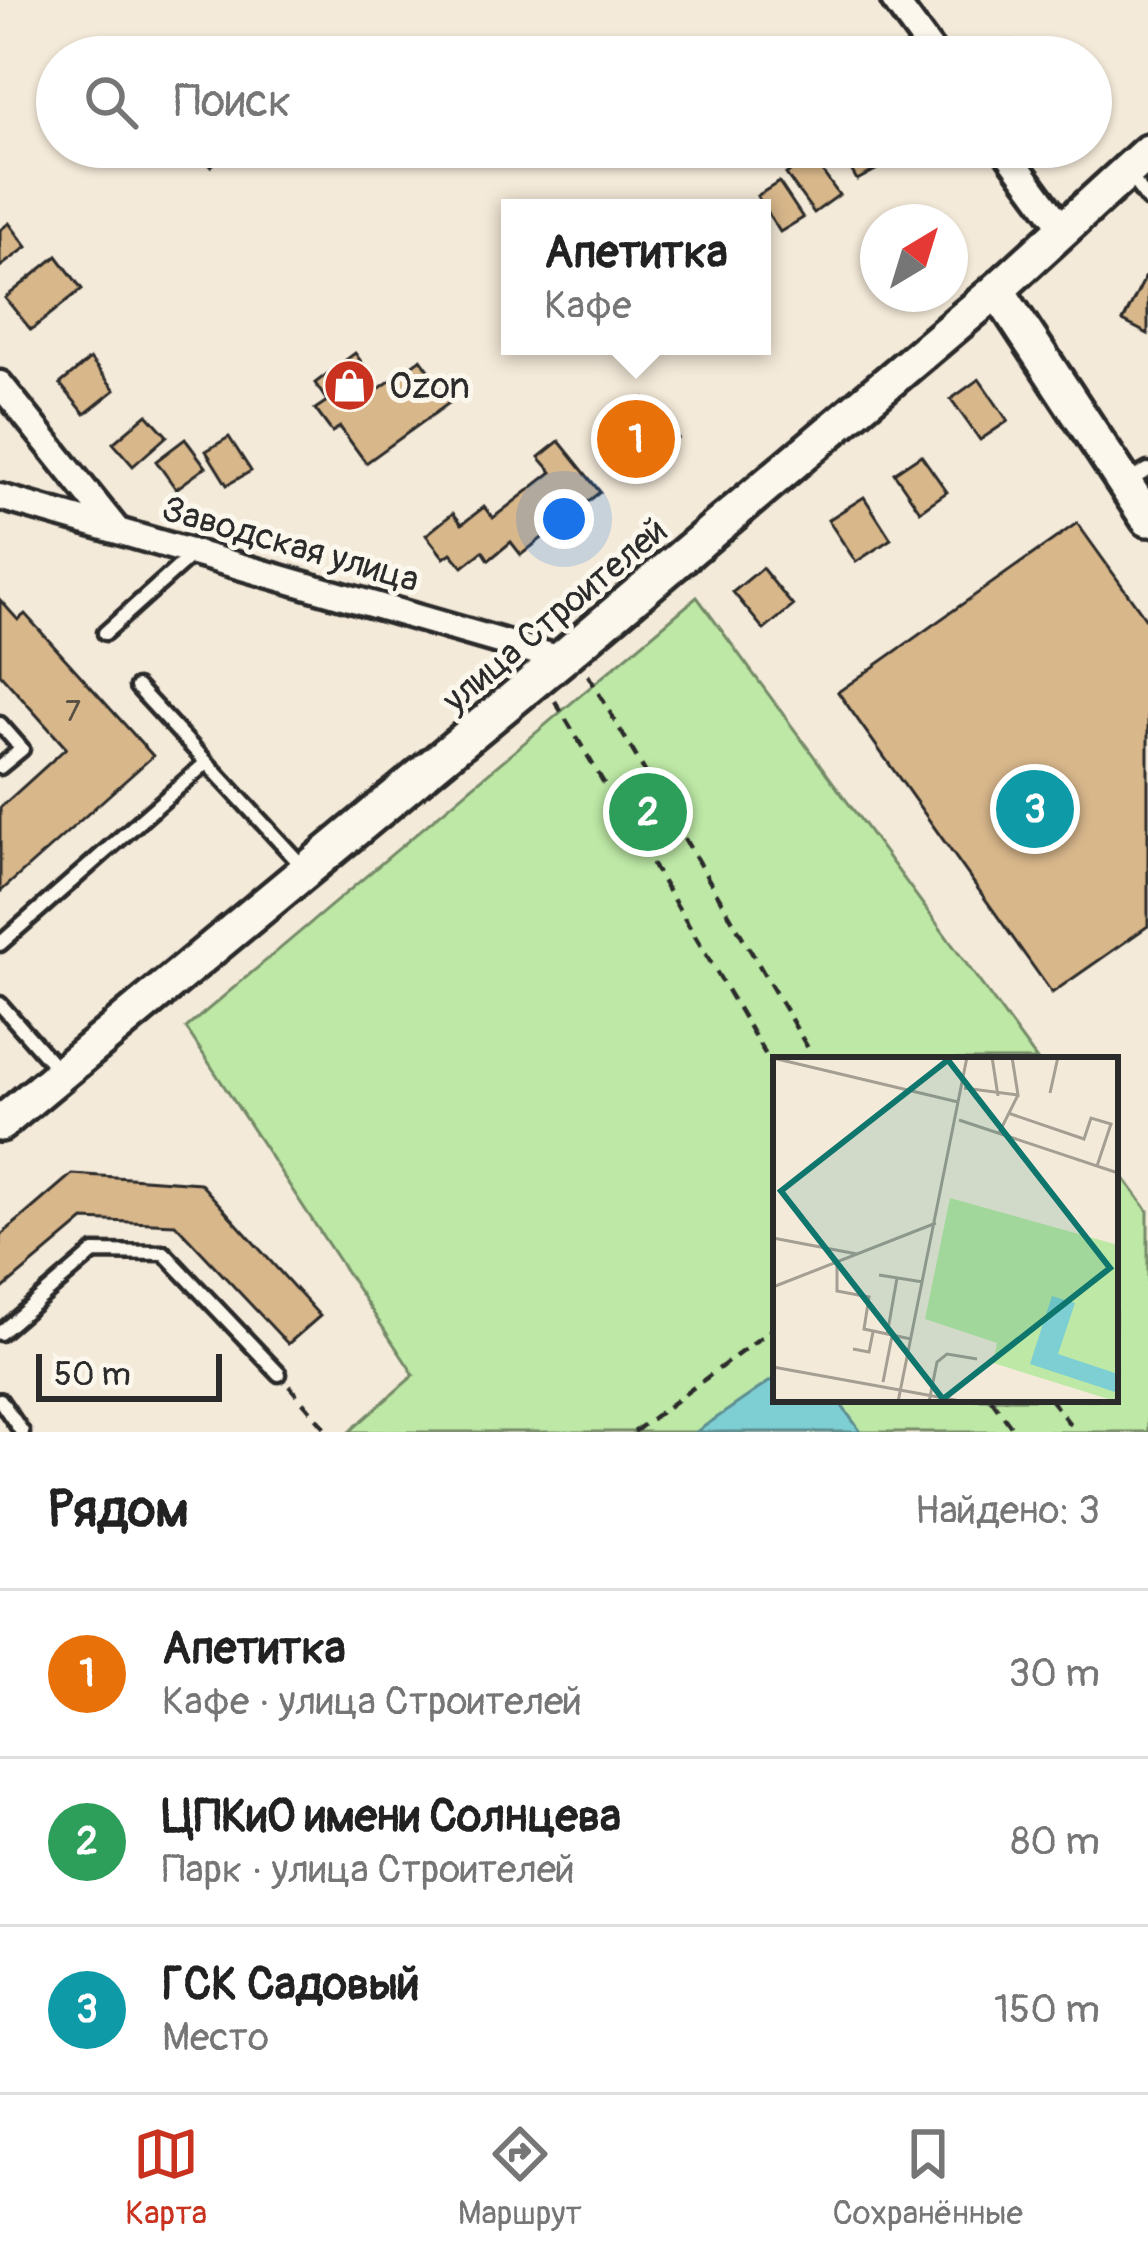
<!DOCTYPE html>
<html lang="ru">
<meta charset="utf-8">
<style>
:root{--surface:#fff;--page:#f2f2f2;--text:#222;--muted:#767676;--line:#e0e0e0;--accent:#c8321e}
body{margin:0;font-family:Pangolin,sans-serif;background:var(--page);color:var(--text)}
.compass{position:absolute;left:860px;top:204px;width:108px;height:108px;border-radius:50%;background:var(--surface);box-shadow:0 3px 9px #0004;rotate:38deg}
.scale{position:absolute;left:36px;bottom:30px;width:186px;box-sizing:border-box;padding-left:12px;border:6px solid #2b2b2b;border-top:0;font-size:33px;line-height:42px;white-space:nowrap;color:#2b2b2b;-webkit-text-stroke:9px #fbf7ec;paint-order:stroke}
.you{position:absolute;left:564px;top:519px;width:42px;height:42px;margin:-30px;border:9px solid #fff;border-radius:50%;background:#1a73e8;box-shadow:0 0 0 18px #1a73e833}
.badge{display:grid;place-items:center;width:78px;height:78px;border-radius:50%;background:var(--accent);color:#fff;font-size:39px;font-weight:700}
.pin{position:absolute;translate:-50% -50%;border:6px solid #fff;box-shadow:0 3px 12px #0006}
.popup{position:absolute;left:501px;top:199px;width:270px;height:156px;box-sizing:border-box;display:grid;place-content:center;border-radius:0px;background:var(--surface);filter:drop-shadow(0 3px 9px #0005);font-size:39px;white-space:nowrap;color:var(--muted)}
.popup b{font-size:45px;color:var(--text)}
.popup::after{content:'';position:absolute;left:50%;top:100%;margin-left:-24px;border:24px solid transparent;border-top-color:var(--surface)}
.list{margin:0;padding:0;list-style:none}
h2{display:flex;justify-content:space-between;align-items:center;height:156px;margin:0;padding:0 48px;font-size:51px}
h2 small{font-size:39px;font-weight:400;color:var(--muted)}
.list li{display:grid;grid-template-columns:78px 1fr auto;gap:36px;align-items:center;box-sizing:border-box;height:168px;padding:0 48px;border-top:3px solid var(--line)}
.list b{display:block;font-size:45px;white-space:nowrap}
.list p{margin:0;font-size:39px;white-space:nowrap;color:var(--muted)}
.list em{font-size:39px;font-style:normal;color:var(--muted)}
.icon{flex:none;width:66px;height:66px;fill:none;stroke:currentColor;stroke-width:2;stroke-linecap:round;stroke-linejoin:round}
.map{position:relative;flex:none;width:1148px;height:1432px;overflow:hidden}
.search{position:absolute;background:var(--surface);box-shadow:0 3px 9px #0004;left:36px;right:36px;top:36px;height:132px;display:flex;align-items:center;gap:30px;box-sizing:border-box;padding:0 42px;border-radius:66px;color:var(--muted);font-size:45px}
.sheet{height:660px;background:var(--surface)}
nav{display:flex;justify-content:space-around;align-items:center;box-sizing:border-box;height:168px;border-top:3px solid var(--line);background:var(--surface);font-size:33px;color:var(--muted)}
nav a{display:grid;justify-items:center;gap:6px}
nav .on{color:var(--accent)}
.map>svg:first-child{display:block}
</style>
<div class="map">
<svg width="1148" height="1432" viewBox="0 0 1148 1432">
<rect width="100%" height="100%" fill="#f4ead9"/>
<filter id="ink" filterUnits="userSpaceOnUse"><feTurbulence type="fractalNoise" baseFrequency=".00833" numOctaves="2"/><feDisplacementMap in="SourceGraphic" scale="24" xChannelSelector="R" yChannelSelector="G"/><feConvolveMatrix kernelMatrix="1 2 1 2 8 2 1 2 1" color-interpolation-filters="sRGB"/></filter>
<g filter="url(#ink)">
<path fill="#bde8a5" stroke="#748a68" stroke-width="3" d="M697,597L1037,1060H776V1399H1115V1166L1148,1211V1432H349L414,1375L186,1028Z"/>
<path fill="#7ecfd4" stroke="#5d8d90" stroke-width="3" d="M776,1377V1399H837L861,1432H696Z"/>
<g fill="#d8b78b" stroke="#2b2b2b" stroke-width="3">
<path d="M1011,40L1020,57H979Z"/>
<path d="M195,147H232L211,166Z"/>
<path d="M838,147H875L885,165L857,180Z"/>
<path d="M811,156L839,195L814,213L786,174Z"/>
<path d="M779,182L803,218L780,232L757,196Z"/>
<path d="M9,223L27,247L0,267V230Z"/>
<path d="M57,256L82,289L31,330L5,298Z"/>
<path d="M1148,272V334L1123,321Z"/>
<path d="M355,353L380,388L421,359L452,401L366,463L340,427L332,432L315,409L327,401L315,383Z"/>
<path d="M90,359L115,390L85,414L60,384Z"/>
<path d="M979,379L1008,421L980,440L951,399Z"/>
<path d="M644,398L678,438L627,480L594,440Z"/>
<path d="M147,414L167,436L133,466L113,443Z"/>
<path d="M229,437L251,471L227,485L206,451Z"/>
<path d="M185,439L206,467L176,489L156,461Z"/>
<path d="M559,441L600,492L521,555L511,542L489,560L483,551L463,567L451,553L444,558L426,535L453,513L462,524L484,507L493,518L552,472L539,457Z"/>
<path d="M921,455L947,492L920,511L894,473Z"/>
<path d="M864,497L891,539L856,562L828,520Z"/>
<path d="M1077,523L1148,622V926L1052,993L838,692Z"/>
<path d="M762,568L793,606L764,630L733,592Z"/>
<path d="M0,600L18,620L25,614L153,756L0,892V808L66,748L0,674Z"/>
<path d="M72,1174L200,1183L320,1316L288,1344L175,1224L84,1220L0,1291V1236Z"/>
</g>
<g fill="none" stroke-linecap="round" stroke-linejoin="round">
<defs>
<g id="lane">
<path d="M1127,172L1148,200"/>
<path d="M1125,483L1148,470"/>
<path d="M105,633L194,553"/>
<path d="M137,687L306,870"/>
<path d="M0,724L22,749L0,767"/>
<path d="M0,944L206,763"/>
<path d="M0,1004L59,1071"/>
<path d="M0,1333L94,1252L164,1253L279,1374"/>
<path d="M0,1400L22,1432"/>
</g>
<g id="street">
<path d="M894,0L936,57"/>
<path d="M1003,147L1064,230"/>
<path d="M0,384L117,530"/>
<path d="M0,497L561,659"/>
</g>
<g id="secondary">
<path d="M997,290L1148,519"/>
<path d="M0,1124L561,659L997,290L1148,152"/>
</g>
</defs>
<use href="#lane" stroke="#2b2b2b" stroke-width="21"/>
<use href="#street" stroke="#2b2b2b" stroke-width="33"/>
<use href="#secondary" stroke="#2b2b2b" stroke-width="42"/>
<g stroke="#2b2b2b" stroke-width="4.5" stroke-dasharray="12 9" stroke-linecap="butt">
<path d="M588,675L815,1060"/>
<path d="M555,701L776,1072"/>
<path d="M289,1386L329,1432"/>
<path d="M991,1399L1015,1432"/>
<path d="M1050,1399L1076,1432"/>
<path d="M634,1432L776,1326"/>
</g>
<use href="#lane" stroke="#fbf7ec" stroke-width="12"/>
<use href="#street" stroke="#fbf7ec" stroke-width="24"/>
<use href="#secondary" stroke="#fbf7ec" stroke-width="33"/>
</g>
</g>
<defs>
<symbol id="shop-disc" viewBox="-11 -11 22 22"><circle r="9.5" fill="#c8321e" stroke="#fbf7ec"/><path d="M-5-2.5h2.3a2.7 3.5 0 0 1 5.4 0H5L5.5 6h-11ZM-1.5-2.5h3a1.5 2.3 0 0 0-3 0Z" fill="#fff"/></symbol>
</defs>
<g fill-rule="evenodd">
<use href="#shop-disc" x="320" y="356" width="59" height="59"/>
</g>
<g text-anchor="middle" stroke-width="10" stroke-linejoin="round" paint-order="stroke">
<g font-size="30" fill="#564e43">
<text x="73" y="721">7</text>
</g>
<g font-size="36" fill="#2b2b2b" stroke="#fbf7ec" text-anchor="start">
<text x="389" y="398">Ozon</text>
</g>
<g font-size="36" fill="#2b2b2b" stroke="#fbf7ec">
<text transform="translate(291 543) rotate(16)" y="13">Заводская улица</text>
<text transform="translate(554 614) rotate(-40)" y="13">улица Строителей</text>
</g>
</g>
<g transform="translate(773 1057)">
<rect width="345" height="345" fill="#f4ead9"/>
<path d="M177,141L345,188V345L220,306L224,286L152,262Z" fill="#bde8a5"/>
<path d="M279,239L302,246L285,297L345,317V336L257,307Z" fill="#7ecfd4"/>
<path fill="none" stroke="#a49e93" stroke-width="3" d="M219,0L225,39M0,1L185,45M191,31L245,38L239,0M277,36L285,0M235,56L311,82L318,61L338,67L324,109M186,63L345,116M226,76L245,38M0,181L84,197M64,206V234L96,240L91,272L138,282M106,218L150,225M0,230L163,166M114,278L124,221M80,292L96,295L100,275M0,310L193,345M110,325L119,279M125,345L194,0M156,345L164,305L174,297L204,302"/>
<path fill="#0f766e" fill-opacity="0.15" stroke="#0f766e" stroke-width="6" d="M175,3L337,211L170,342L8,134Z"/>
<rect width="345" height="345" fill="none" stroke="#2b2b2b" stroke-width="6"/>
</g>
</svg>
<svg class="compass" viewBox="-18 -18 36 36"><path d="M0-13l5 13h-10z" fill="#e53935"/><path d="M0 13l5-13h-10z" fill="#767676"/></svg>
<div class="scale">50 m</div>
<div class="you"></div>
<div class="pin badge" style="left:636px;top:439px;background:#e8710a">1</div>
<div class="popup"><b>Апетитка</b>Кафе</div>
<div class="pin badge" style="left:648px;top:812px;background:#2e9e5b">2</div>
<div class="pin badge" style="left:1035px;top:809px;background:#0f9aa8">3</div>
<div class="search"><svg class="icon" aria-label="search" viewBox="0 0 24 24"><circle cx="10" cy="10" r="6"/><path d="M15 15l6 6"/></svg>Поиск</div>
</div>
<section class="sheet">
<h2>Рядом<small>Найдено: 3</small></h2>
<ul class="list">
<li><span class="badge" style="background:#e8710a">1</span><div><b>Апетитка</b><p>Кафе · улица Строителей</p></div><em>30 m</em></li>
<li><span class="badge" style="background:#2e9e5b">2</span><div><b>ЦПКиО имени Солнцева</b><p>Парк · улица Строителей</p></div><em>80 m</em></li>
<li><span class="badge" style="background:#0f9aa8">3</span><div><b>ГСК Садовый</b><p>Место</p></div><em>150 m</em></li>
</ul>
</section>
<nav>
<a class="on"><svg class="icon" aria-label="map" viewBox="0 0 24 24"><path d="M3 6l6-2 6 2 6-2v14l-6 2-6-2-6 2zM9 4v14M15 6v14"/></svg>Карта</a>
<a><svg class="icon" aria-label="directions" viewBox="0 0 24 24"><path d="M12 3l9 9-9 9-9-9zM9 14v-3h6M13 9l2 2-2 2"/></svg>Маршрут</a>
<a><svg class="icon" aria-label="saved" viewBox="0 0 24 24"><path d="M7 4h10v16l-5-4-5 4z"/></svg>Сохранённые</a>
</nav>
